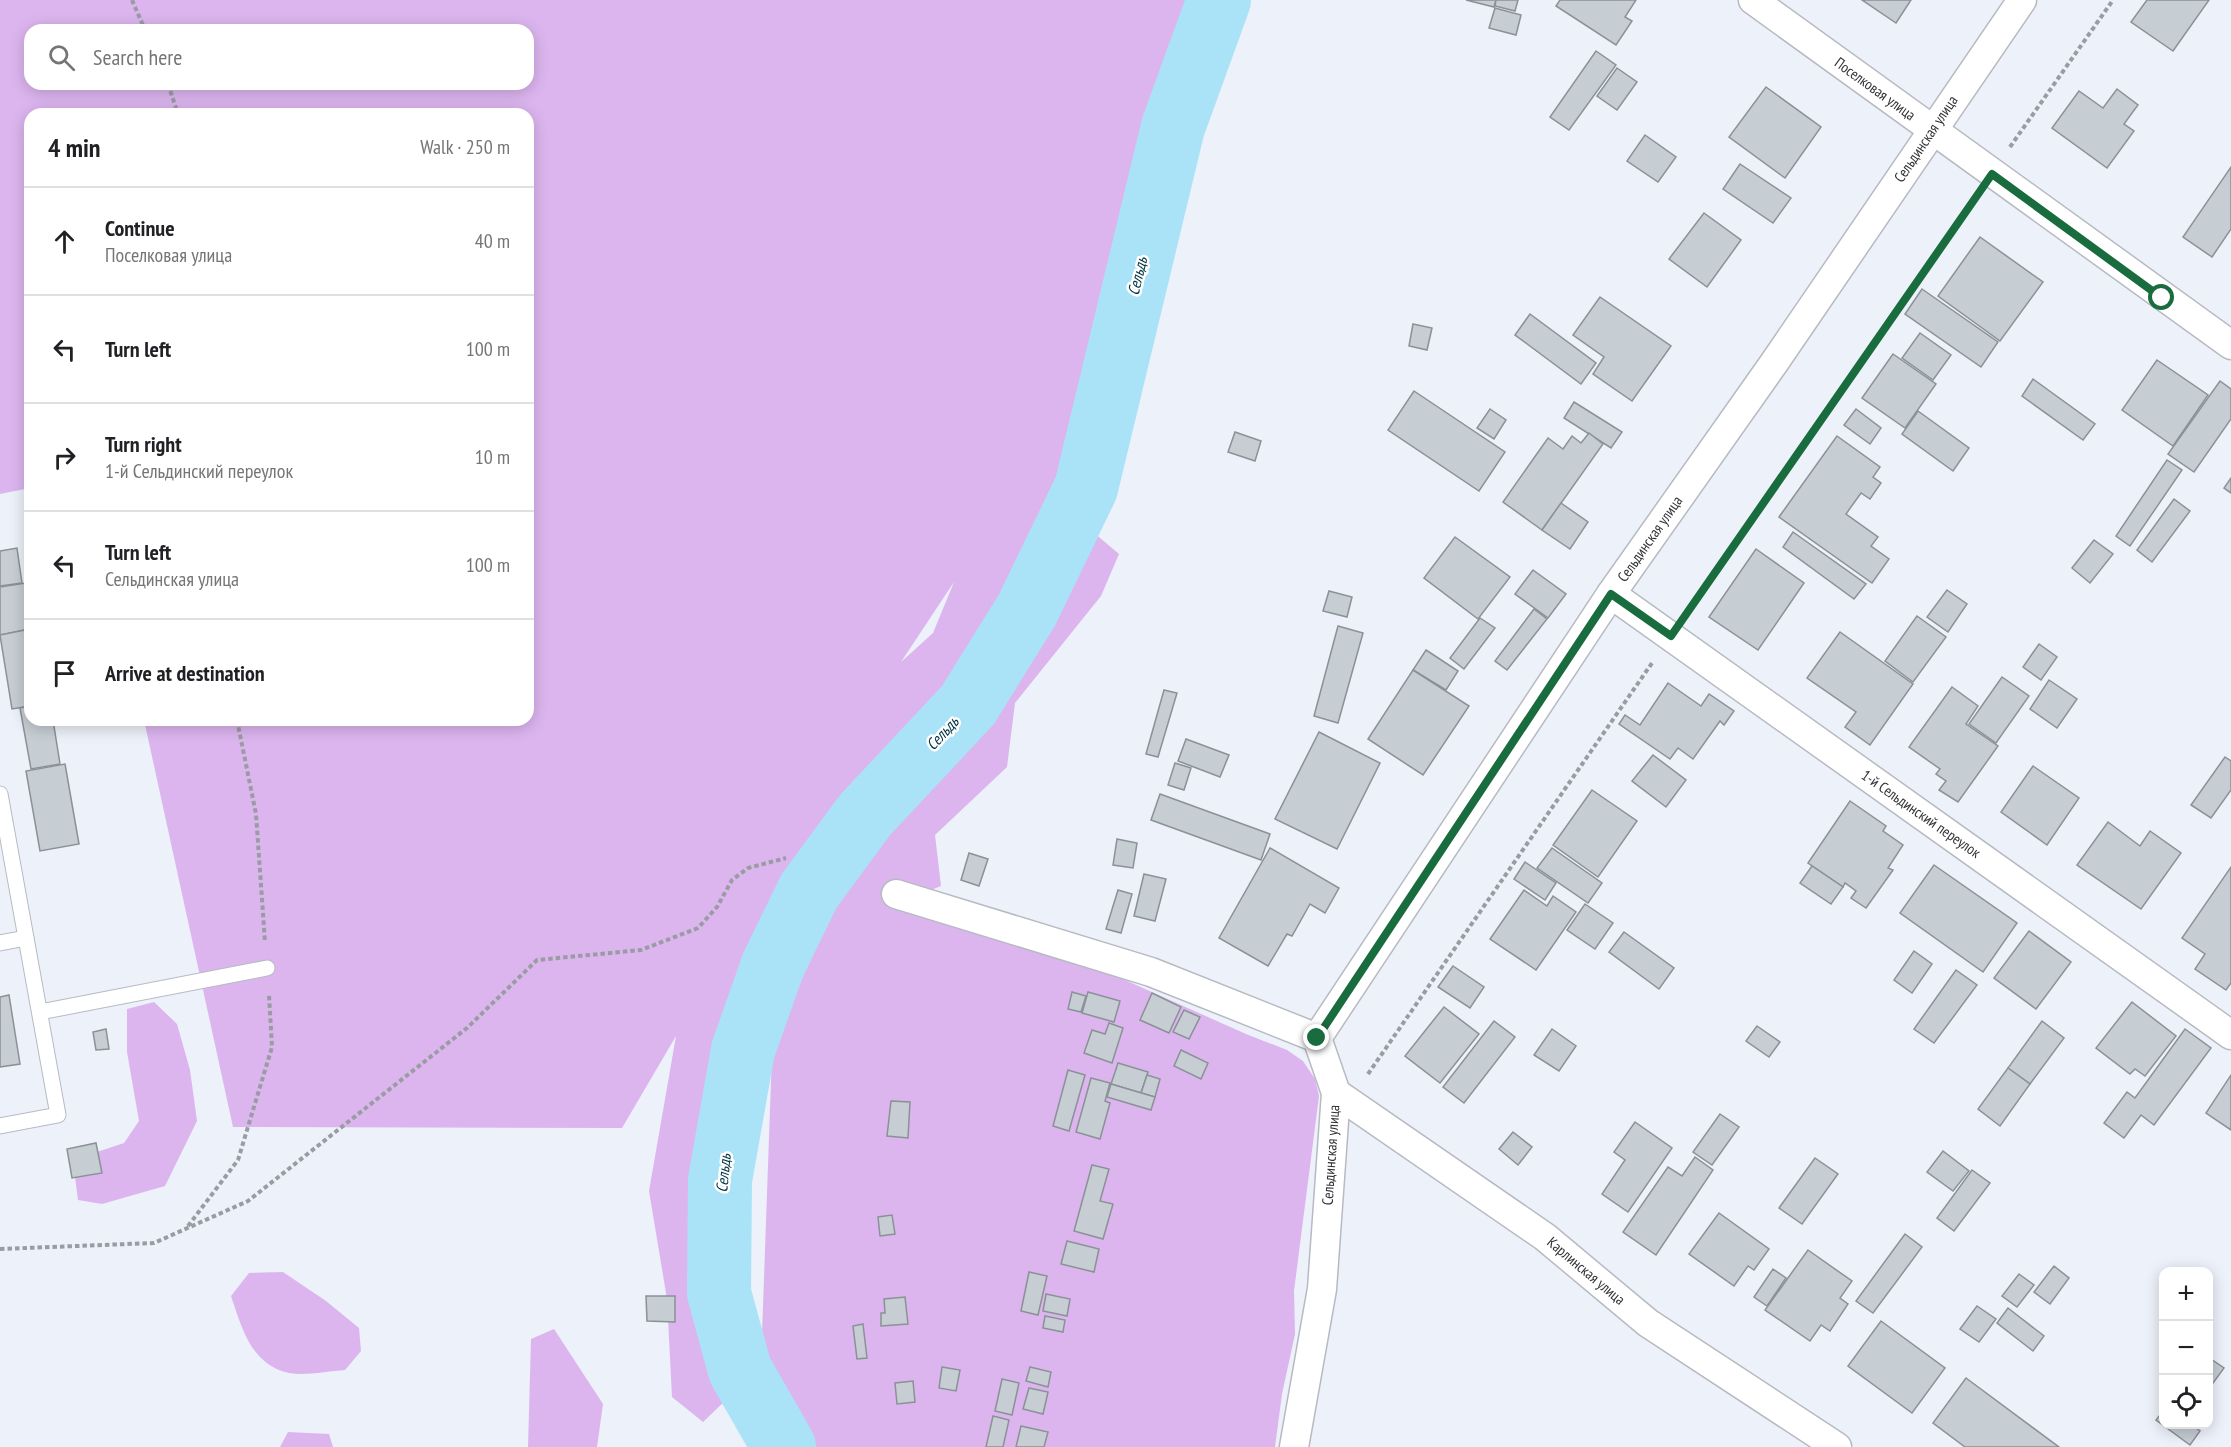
<!DOCTYPE html>
<meta charset="utf-8">
<style>
:root{--surface:#fff;--page:#f2f2f2;--text:#202124;--muted:#757577;--line:#e0e0e0}
body{margin:0;font-family:"PT Sans Narrow",sans-serif;background:var(--page);color:var(--text)}
.controls{position:absolute;right:18px;bottom:18px;display:grid;overflow:hidden;border-radius:12px;box-shadow:0 3px 15px #0003}
.controls button{width:54px;height:54px;display:grid;place-items:center;padding:0;border:0;border-bottom:2px solid var(--line);background:var(--surface);color:var(--text);font:30px sans-serif}
.stop{position:absolute;width:18px;height:18px;margin:-14px;border:4px solid #186c3d;border-radius:50%;background:#fff}
.stop.end{background:#186c3d;border-color:#fff;box-shadow:0 2px 6px #0008}
.list{margin:0;padding:0;list-style:none}
h2{display:flex;justify-content:space-between;align-items:center;height:78px;margin:0;padding:0 24px;font-size:26px}
h2 small{font-size:20px;font-weight:400;color:var(--muted)}
.list li{display:grid;grid-template-columns:39px 1fr auto;gap:18px;align-items:center;box-sizing:border-box;height:108px;padding:0 24px;border-top:2px solid var(--line)}
.list b{display:block;font-size:22px;white-space:nowrap}
.list p{margin:0;font-size:20px;white-space:nowrap;color:var(--muted)}
.list em{font-size:20px;font-style:normal;color:var(--muted)}
.icon{flex:none;width:33px;height:33px;fill:none;stroke:currentColor;stroke-width:2;stroke-linecap:round;stroke-linejoin:round}
.map{position:relative;flex:none;width:2231px;height:1447px;overflow:hidden}
.search{position:absolute;background:var(--surface);box-shadow:0 3px 15px #0003;left:24px;top:24px;width:510px;height:66px;display:flex;align-items:center;gap:15px;box-sizing:border-box;padding:0 21px;border-radius:18px;color:var(--muted);font-size:22px}
.panel{position:absolute;background:var(--surface);box-shadow:0 3px 15px #0003;left:24px;top:108px;width:510px;height:618px;border-radius:18px}
.map>svg:first-child{display:block}
</style>
<div class="map">
<svg width="2231" height="1447" viewBox="0 0 2231 1447">
<rect width="100%" height="100%" fill="#edf1f9"/>
<g fill="#dcb5ef" fill-rule="evenodd">
<path d="M0,0H1219L1173,127L1086,488V526L1119,554L1101,596L1015,703L1007,767L935,835L941,886L891,906L1116,976L1246,1034L1287,1050L1303,1061L1315,1079L1319,1096L1294,1291L1295,1334L1282,1394L1275,1447H765L789,1416L761,1362L772,1053L811,956L743,1050L720,1180L719,1293L740,1370L727,1399L703,1422L672,1397L667,1299L649,1191L676,1036L622,1128L233,1127L144,720H528V114H30V488L0,494ZM30,30H528V84H30ZM954,582L933,633L901,662Z"/>
<path d="M154,1002L177,1024L190,1070L197,1121L165,1186L102,1204L78,1200L75,1177L91,1154L124,1143L139,1121L127,1052V1009Z"/>
<path d="M283,1272L326,1301L359,1328L361,1351L345,1370C328,1371 306,1376 289,1373C251,1365 242,1328 231,1296L249,1273Z"/>
<path d="M554,1329L603,1404L597,1447H528L531,1339Z"/>
<path d="M288,1432L329,1434L333,1447H280Z"/>
</g>
<g fill="none" stroke-linecap="round" stroke-linejoin="round">
<path stroke="#aae3f7" stroke-width="64" d="M784,1447L740,1370L719,1293L720,1180L743,1050L773,965L809,891L865,815L968,705L1027,610L1086,488L1173,127L1219,0"/>
</g>
<g fill="#c6cdd3" stroke="#8a9197" stroke-width="1.5">
<path d="M1466,0H1496L1494,7Z"/>
<path d="M1496,0H1518L1515,11L1495,6Z"/>
<path d="M1560,0H1636L1625,17L1632,21L1616,45L1556,6Z"/>
<path d="M1862,0H1911L1896,23Z"/>
<path d="M2147,0H2209L2173,51L2131,22Z"/>
<path d="M1495,8L1521,15L1516,35L1489,28Z"/>
<path d="M1596,51L1616,65L1569,130L1550,117Z"/>
<path d="M1617,68L1637,82L1617,110L1597,96Z"/>
<path d="M1766,87L1821,127L1785,178L1729,137Z"/>
<path d="M2117,89L2138,105L2124,124L2134,131L2107,168L2052,128L2079,91L2103,108Z"/>
<path d="M1645,135L1676,157L1658,182L1627,161Z"/>
<path d="M1740,164L1791,198L1773,223L1723,189Z"/>
<path d="M2231,167V229L2212,257L2183,237Z"/>
<path d="M1704,213L1741,240L1707,287L1669,259Z"/>
<path d="M1980,237L2043,282L2000,341L1938,296Z"/>
<path d="M1922,289L1998,342L1981,367L1905,314Z"/>
<path d="M1600,297L1671,346L1632,401L1593,374L1604,357L1573,335Z"/>
<path d="M1530,314L1596,363L1581,384L1515,335Z"/>
<path d="M1413,324L1432,328L1427,350L1409,346Z"/>
<path d="M1920,333L1951,355L1933,380L1902,358Z"/>
<path d="M1893,354L1936,384L1905,428L1862,398Z"/>
<path d="M2157,360L2208,395L2173,446L2122,410Z"/>
<path d="M2033,379L2095,424L2083,440L2022,396Z"/>
<path d="M2220,381L2231,389V419L2194,472L2168,454Z"/>
<path d="M1414,391L1505,452L1479,491L1388,430Z"/>
<path d="M1574,402L1622,432L1611,448L1564,418Z"/>
<path d="M1490,409L1506,420L1494,439L1477,428Z"/>
<path d="M1856,409L1881,428L1870,444L1844,425Z"/>
<path d="M1918,411L1969,448L1953,471L1902,434Z"/>
<path d="M1235,432L1261,441L1255,461L1228,452Z"/>
<path d="M1589,433L1603,444L1542,530L1503,502L1548,438L1563,449L1572,436L1581,443Z"/>
<path d="M1837,436L1880,467L1873,477L1881,483L1870,499L1861,493L1846,514L1878,537L1871,546L1889,559L1872,583L1779,517Z"/>
<path d="M2167,460L2182,470L2130,546L2116,536Z"/>
<path d="M2231,478V493L2224,488Z"/>
<path d="M2174,499L2190,511L2152,562L2137,550Z"/>
<path d="M1561,503L1588,522L1570,549L1542,530Z"/>
<path d="M1793,532L1866,584L1854,599L1783,547Z"/>
<path d="M1455,537L1510,577L1478,619L1424,578Z"/>
<path d="M2094,540L2113,554L2090,583L2072,568Z"/>
<path d="M17,548L22,583L0,586V551Z"/>
<path d="M1756,549L1804,583L1758,650L1709,617Z"/>
<path d="M1533,570L1566,594L1548,618L1515,594Z"/>
<path d="M26,583L30,629L0,635V587Z"/>
<path d="M1947,590L1967,604L1948,632L1927,617Z"/>
<path d="M1329,591L1352,597L1347,617L1323,611Z"/>
<path d="M1534,609L1547,619L1507,670L1495,661Z"/>
<path d="M1917,616L1946,637L1913,682L1885,661Z"/>
<path d="M1480,618L1495,628L1464,669L1450,658Z"/>
<path d="M1338,626L1363,633L1338,723L1314,716Z"/>
<path d="M30,629V706L12,709L0,635Z"/>
<path d="M1840,632L1913,684L1870,745L1845,727L1856,712L1807,678Z"/>
<path d="M2039,644L2057,657L2041,680L2023,667Z"/>
<path d="M1426,650L1458,671L1446,690L1413,670Z"/>
<path d="M1413,670L1469,706L1423,775L1368,739Z"/>
<path d="M2002,677L2029,696L1996,743L1969,724Z"/>
<path d="M2049,680L2077,699L2057,728L2030,709Z"/>
<path d="M1668,683L1701,706L1709,694L1734,711L1724,725L1720,721L1693,759L1678,748L1670,759L1619,724L1625,715L1640,725Z"/>
<path d="M1952,687L1978,706L1966,724L1998,746L1958,802L1939,790L1946,781L1936,774L1940,769L1909,747Z"/>
<path d="M1164,690L1177,693L1158,757L1146,754Z"/>
<path d="M30,706V720H53L60,764L31,769L20,708Z"/>
<path d="M1319,732L1380,763L1337,849L1275,819Z"/>
<path d="M1186,739L1229,755L1220,777L1178,761Z"/>
<path d="M1653,755L1686,780L1666,807L1632,781Z"/>
<path d="M2225,757L2231,761V790L2211,818L2191,805Z"/>
<path d="M1175,763L1191,768L1184,790L1168,785Z"/>
<path d="M65,764L79,844L40,851L26,771Z"/>
<path d="M2033,766L2079,798L2047,845L2001,812Z"/>
<path d="M1592,790L1637,821L1598,877L1553,845Z"/>
<path d="M1160,794L1270,834L1261,860L1151,820Z"/>
<path d="M1850,801L1886,826L1883,831L1903,845L1888,868L1893,870L1866,908L1851,898L1856,891L1845,883L1843,887L1808,863Z"/>
<path d="M2108,822L2140,846L2150,831L2181,853L2141,909L2077,865Z"/>
<path d="M1117,839L1137,843L1133,868L1113,865Z"/>
<path d="M1270,848L1339,888L1325,913L1310,904L1292,936L1287,934L1268,966L1219,938Z"/>
<path d="M1552,848L1602,883L1588,903L1537,868Z"/>
<path d="M969,853L988,859L979,886L961,880Z"/>
<path d="M1525,862L1556,883L1545,900L1514,879Z"/>
<path d="M1934,865L2017,923L1983,972L1900,913Z"/>
<path d="M1812,866L1843,887L1831,904L1800,883Z"/>
<path d="M2231,867V983L2226,990L2195,969L2205,954L2182,938Z"/>
<path d="M1144,874L1166,879L1155,921L1134,916Z"/>
<path d="M1118,890L1132,894L1121,933L1106,929Z"/>
<path d="M1524,890L1547,906L1553,896L1576,912L1536,970L1490,939Z"/>
<path d="M1585,904L1613,923L1595,949L1567,930Z"/>
<path d="M2029,931L2071,962L2036,1009L1994,978Z"/>
<path d="M1624,932L1674,968L1659,989L1609,952Z"/>
<path d="M1914,951L1932,964L1912,993L1894,980Z"/>
<path d="M1453,966L1484,987L1470,1008L1438,987Z"/>
<path d="M1956,970L1977,985L1934,1043L1914,1029Z"/>
<path d="M1072,992L1086,996L1081,1012L1068,1009Z"/>
<path d="M1088,992L1120,1001L1114,1022L1082,1013Z"/>
<path d="M1152,993L1181,1007L1169,1033L1140,1020Z"/>
<path d="M9,995L20,1064L0,1067V997Z"/>
<path d="M2132,1002L2176,1036L2145,1076L2135,1069L2130,1074L2096,1048Z"/>
<path d="M1444,1007L1479,1034L1440,1083L1405,1056Z"/>
<path d="M1184,1010L1200,1017L1189,1039L1173,1032Z"/>
<path d="M1494,1021L1515,1037L1464,1103L1443,1087Z"/>
<path d="M2042,1021L2064,1038L2030,1084L2008,1068Z"/>
<path d="M1109,1023L1123,1028L1112,1063L1084,1053L1092,1030L1105,1034Z"/>
<path d="M1757,1026L1780,1042L1769,1057L1746,1041Z"/>
<path d="M106,1029L109,1049L96,1050L93,1032Z"/>
<path d="M1552,1029L1576,1046L1559,1071L1534,1055Z"/>
<path d="M2185,1029L2211,1048L2154,1125L2141,1115L2124,1138L2104,1123L2127,1092L2135,1098Z"/>
<path d="M1181,1050L1208,1063L1201,1079L1174,1066Z"/>
<path d="M1118,1063L1148,1072L1141,1093L1111,1084Z"/>
<path d="M2008,1068L2030,1084L2000,1126L1978,1109Z"/>
<path d="M1068,1070L1085,1075L1069,1131L1053,1126Z"/>
<path d="M1147,1075L1160,1079L1155,1097L1141,1093Z"/>
<path d="M2231,1075V1130L2206,1113Z"/>
<path d="M1091,1078L1110,1083L1105,1101L1110,1103L1100,1139L1076,1132Z"/>
<path d="M1111,1084L1155,1097L1151,1110L1107,1097Z"/>
<path d="M891,1101L910,1102L908,1138L887,1136Z"/>
<path d="M1720,1114L1739,1127L1712,1165L1693,1152Z"/>
<path d="M1635,1122L1672,1148L1628,1212L1602,1194L1625,1160L1614,1152Z"/>
<path d="M1513,1132L1532,1147L1518,1165L1499,1149Z"/>
<path d="M96,1143L102,1173L72,1178L67,1149Z"/>
<path d="M1943,1151L1969,1171L1953,1191L1927,1172Z"/>
<path d="M1695,1157L1713,1170L1656,1255L1623,1232L1668,1167L1682,1176Z"/>
<path d="M1815,1158L1838,1174L1802,1224L1779,1208Z"/>
<path d="M1092,1165L1109,1169L1100,1201L1113,1204L1103,1239L1074,1231Z"/>
<path d="M1972,1170L1990,1183L1954,1231L1937,1218Z"/>
<path d="M1719,1213L1769,1249L1754,1270L1748,1266L1734,1286L1689,1254Z"/>
<path d="M892,1215L895,1234L880,1236L878,1217Z"/>
<path d="M1905,1234L1922,1247L1873,1313L1856,1301Z"/>
<path d="M1067,1241L1099,1249L1094,1272L1061,1264Z"/>
<path d="M1808,1250L1852,1281L1840,1298L1848,1304L1830,1331L1821,1325L1810,1341L1765,1310Z"/>
<path d="M2054,1266L2069,1278L2050,1304L2034,1292Z"/>
<path d="M1773,1269L1786,1278L1767,1306L1754,1297Z"/>
<path d="M1029,1272L1047,1276L1038,1315L1021,1311Z"/>
<path d="M2019,1274L2034,1285L2017,1307L2002,1296Z"/>
<path d="M1046,1294L1070,1299L1067,1316L1043,1311Z"/>
<path d="M646,1296H675V1322L647,1321Z"/>
<path d="M905,1297L908,1324L881,1326V1313H885L884,1299Z"/>
<path d="M1977,1306L1996,1319L1979,1342L1960,1329Z"/>
<path d="M2008,1308L2044,1336L2033,1351L1997,1323Z"/>
<path d="M1045,1316L1065,1320L1063,1332L1043,1328Z"/>
<path d="M1881,1321L1945,1368L1912,1413L1848,1366Z"/>
<path d="M863,1324L867,1358L857,1359L853,1326Z"/>
<path d="M2208,1357L2224,1368L2208,1390Z"/>
<path d="M942,1367L960,1370L956,1391L939,1388Z"/>
<path d="M1030,1367L1051,1372L1048,1387L1026,1381Z"/>
<path d="M1966,1378L2059,1447H1965L1933,1423Z"/>
<path d="M1002,1379L1019,1383L1012,1415L995,1411Z"/>
<path d="M913,1381L915,1402L897,1404L895,1383Z"/>
<path d="M1029,1388L1048,1392L1043,1414L1023,1409Z"/>
<path d="M2164,1410V1424H2191L2200,1431L2190,1445L2156,1420Z"/>
<path d="M993,1416L1009,1420L1003,1447H986Z"/>
<path d="M1021,1426L1048,1432L1044,1447H1016Z"/>
</g>
<g fill="none" stroke-linecap="round" stroke-linejoin="round">
<defs>
<g id="service">
<path d="M0,794L58,1115L0,1126"/>
<path d="M0,943L26,938"/>
<path d="M40,1012L267,968"/>
</g>
<g id="minor">
<path d="M1753,0L2231,345"/>
<path d="M1611,594L2231,1035"/>
<path d="M896,894L1151,972L1317,1038"/>
<path d="M1336,1093L1545,1237L1648,1323L1837,1447"/>
<path d="M1294,1447L1322,1289L1336,1093L1317,1038L1611,594L1774,363L2022,0"/>
</g>
</defs>
<use href="#service" stroke="#b7bac2" stroke-width="17"/>
<use href="#minor" stroke="#b7bac2" stroke-width="31"/>
<g stroke="#999ca2" stroke-width="4" stroke-dasharray="4.5 3" stroke-linecap="butt">
<path d="M132,0L145,30"/>
<path d="M168,84L178,114"/>
<path d="M2010,147L2113,0"/>
<path d="M1689,610L1974,200"/>
<path d="M237,720L256,814L265,942"/>
<path d="M1368,1074L1652,663"/>
<path d="M188,1226L238,1160L272,1047L269,995"/>
<path d="M0,1249L154,1243L248,1201L467,1028L537,960L641,950L698,928L717,907L732,880L748,868L786,858"/>
</g>
<use href="#service" stroke="#fff" stroke-width="15"/>
<use href="#minor" stroke="#fff" stroke-width="28"/>
</g>
<g fill="none" stroke-linecap="round" stroke-linejoin="round">
<path stroke="#186c3d" stroke-width="8" d="M1317,1038L1611,594L1671,636L1992,174L2162,298"/>
</g>
<g text-anchor="middle" stroke-width="5" stroke-linejoin="round" paint-order="stroke">
<g font-size="15" fill="#313236" stroke="#fff">
<text transform="translate(1875 89) rotate(36)" y="5">Поселковая улица</text>
<text transform="translate(1926 139) rotate(-56)" y="5">Сельдинская улица</text>
<text transform="translate(1650 539) rotate(-55)" y="5">Сельдинская улица</text>
<text transform="translate(1921 814) rotate(35)" y="5">1-й Сельдинский переулок</text>
<text transform="translate(1331 1155) rotate(-86)" y="5">Сельдинская улица</text>
<text transform="translate(1586 1271) rotate(40)" y="5">Карлинская улица</text>
</g>
<g font-size="16" font-style="italic" fill="#023442" stroke="#fff">
<text transform="translate(1137 276) rotate(-76)" y="6">Сельдь</text>
<text transform="translate(942 733) rotate(-47)" y="6">Сельдь</text>
<text transform="translate(723 1173) rotate(-84)" y="6">Сельдь</text>
</g>
</g>
</svg>
<div class="controls">
<button>+</button>
<button>−</button>
<button><svg class="icon" aria-label="locate" viewBox="0 0 24 24"><circle cx="12" cy="12" r="6"/><path d="M12 2v4M12 18v4M2 12h4M18 12h4"/></svg></button>
</div>
<div class="stop" style="left:2162px;top:298px"></div>
<div class="stop end" style="left:1317px;top:1038px"></div>
<div class="search"><svg class="icon" aria-label="search" viewBox="0 0 24 24"><circle cx="10" cy="10" r="6"/><path d="M15 15l6 6"/></svg>Search here</div>
<section class="panel">
<h2>4 min<small>Walk · 250 m</small></h2>
<ul class="list">
<li><svg class="icon" aria-label="ahead" viewBox="0 0 24 24"><path d="M12 20V5M6 11l6-6 6 6"/></svg><div><b>Continue</b><p>Поселковая улица</p></div><em>40 m</em></li>
<li><svg class="icon" aria-label="left" viewBox="0 0 24 24"><path d="M17 20v-9H6M10 6l-5 5 5 5"/></svg><div><b>Turn left</b></div><em>100 m</em></li>
<li><svg class="icon" aria-label="right" viewBox="0 0 24 24"><path d="M7 20v-9h11M14 6l5 5-5 5"/></svg><div><b>Turn right</b><p>1-й Сельдинский переулок</p></div><em>10 m</em></li>
<li><svg class="icon" aria-label="left" viewBox="0 0 24 24"><path d="M17 20v-9H6M10 6l-5 5 5 5"/></svg><div><b>Turn left</b><p>Сельдинская улица</p></div><em>100 m</em></li>
<li><svg class="icon" aria-label="arrive" viewBox="0 0 24 24"><path d="M6 21V4h12l-3 4 3 4H6"/></svg><div><b>Arrive at destination</b></div></li>
</ul>
</section>
</div>
